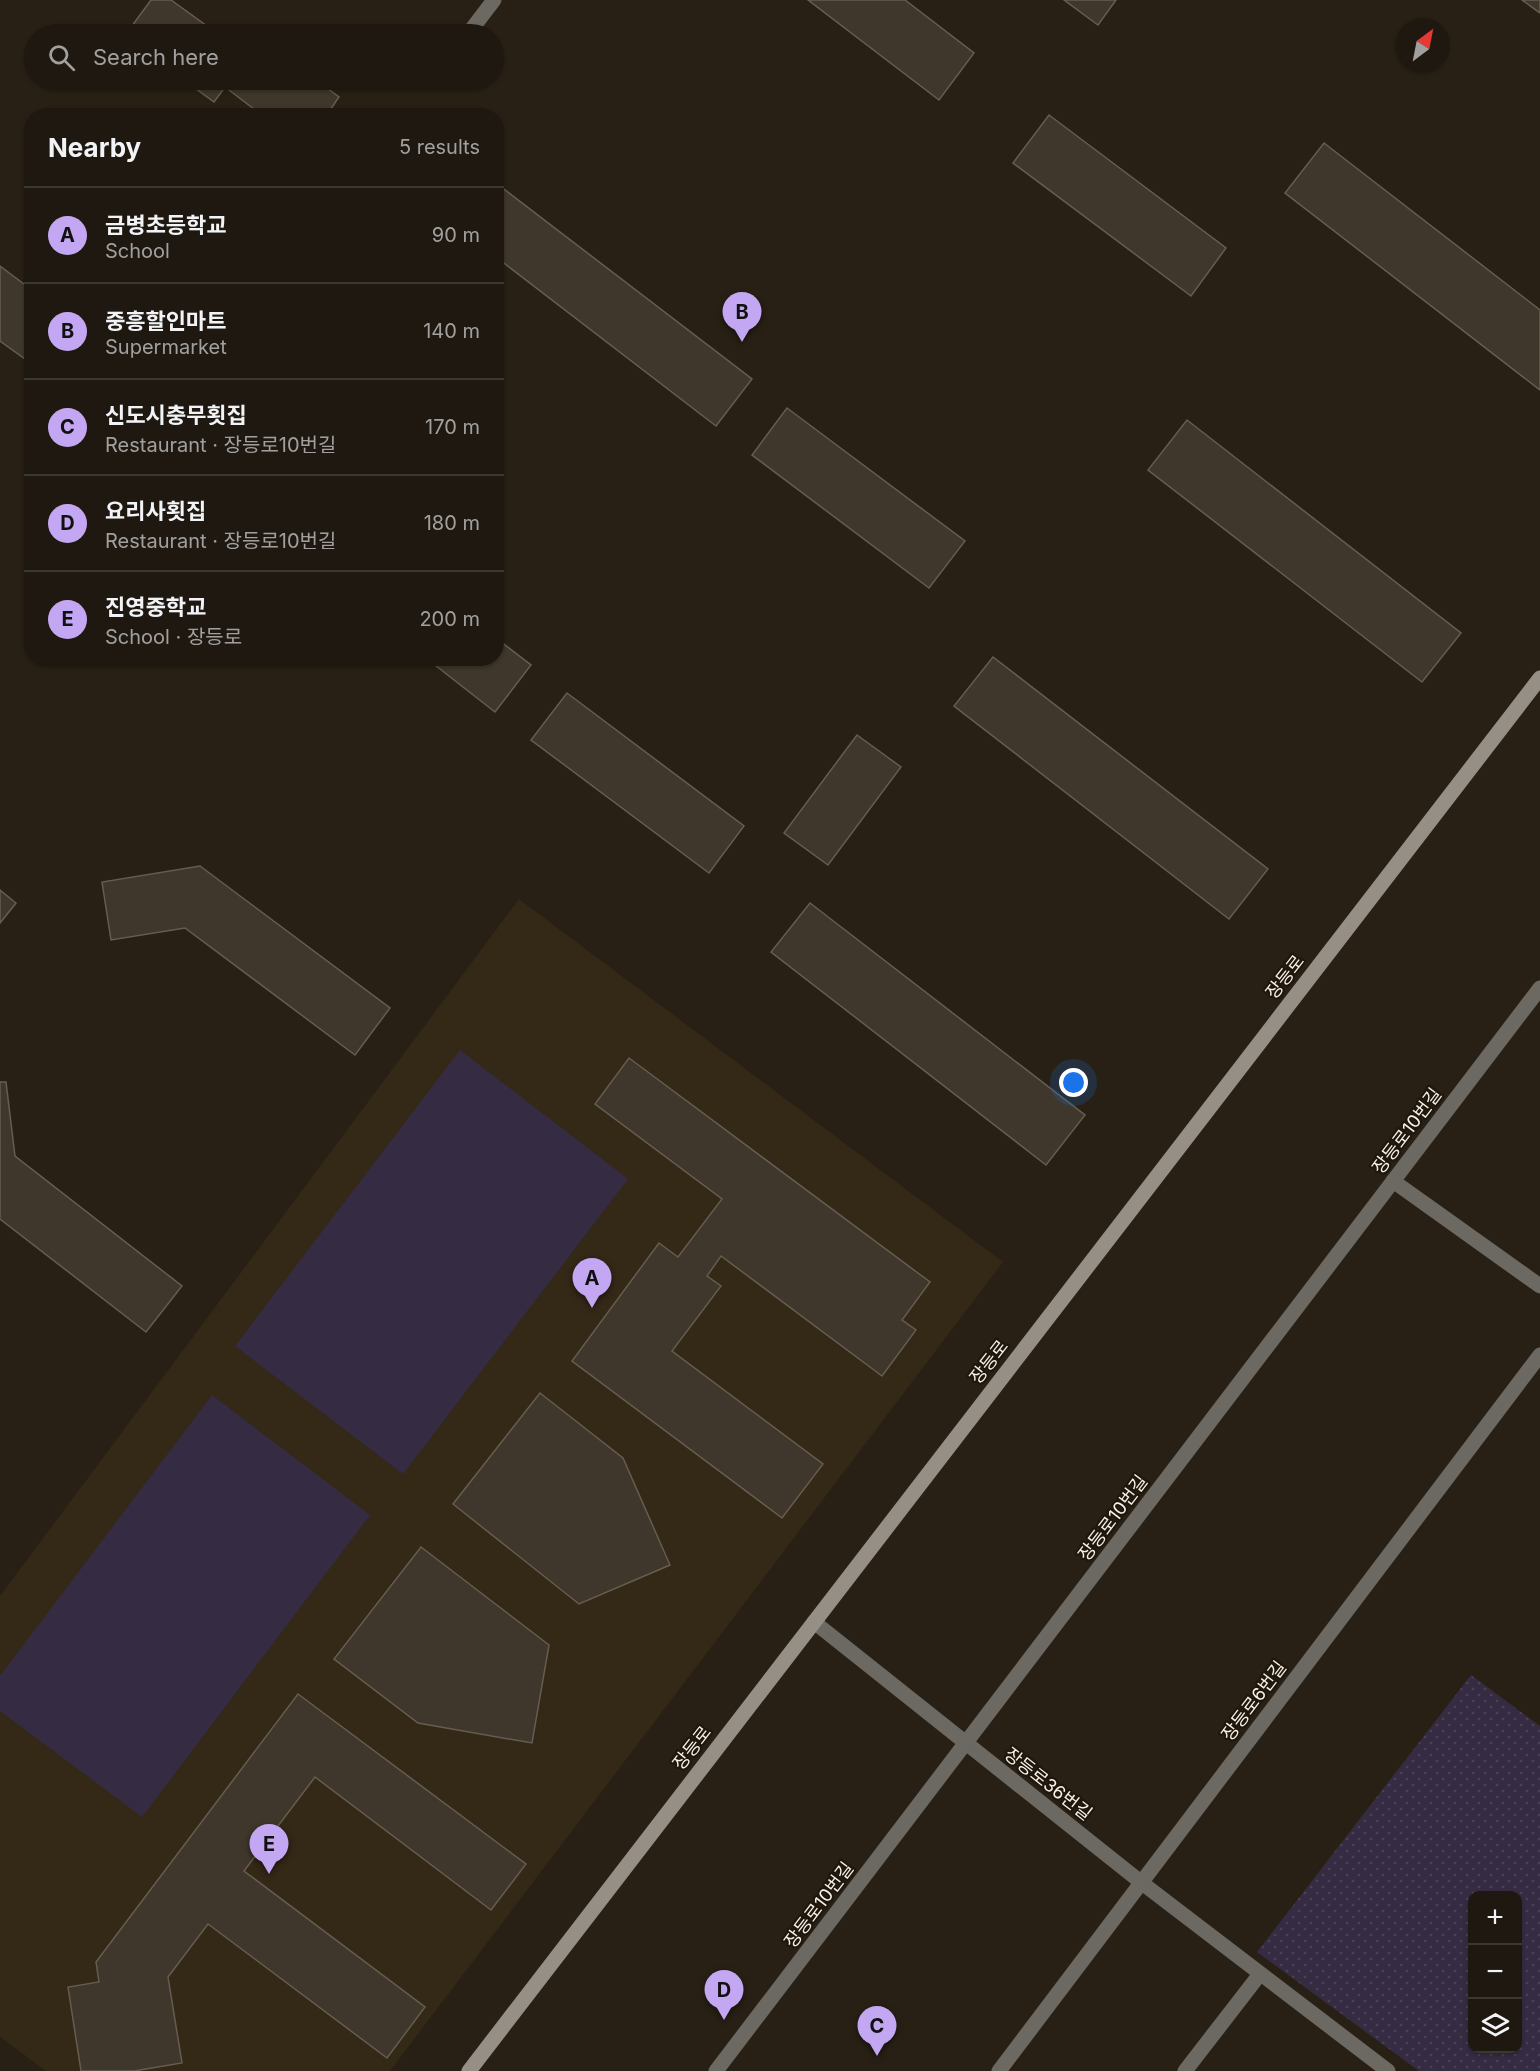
<!DOCTYPE html>
<meta charset="utf-8">
<style>
:root{--surface:#1e1810;--page:#262119;--text:#f1f3f6;--muted:#a1a09f;--line:#3c3730;--accent:#c3a7f2}
body{margin:0;font-family:Inter,"Noto Sans KR",sans-serif;background:var(--page);color:var(--text)}
.controls{position:absolute;right:18px;bottom:18px;display:grid;overflow:hidden;border-radius:12px;box-shadow:0 2px 4px #0004}
.controls button{width:54px;height:54px;display:grid;place-items:center;padding:0;border:0;border-bottom:2px solid var(--line);background:var(--surface);color:var(--text);font:30px sans-serif}
.compass{position:absolute;left:1396px;top:18px;width:54px;height:54px;border-radius:50%;background:var(--surface);box-shadow:0 2px 4px #0004;rotate:32deg}
.you{position:absolute;left:1074px;top:1083px;width:21px;height:21px;margin:-15px;border:4px solid #fff;border-radius:50%;background:#1a73e8;box-shadow:0 0 0 9px #1a73e833}
.badge{display:grid;place-items:center;width:39px;height:39px;border-radius:50%;background:var(--accent);color:#111;font-size:20px;font-weight:700}
.pin{position:absolute;translate:-50% -50px;filter:drop-shadow(0 2px 3px #0008)}
.pin::after{content:'';position:absolute;top:32px;width:21px;height:18px;background:inherit;clip-path:polygon(0 0,100% 0,50% 100%)}
.list{margin:0;padding:0;list-style:none}
h2{display:flex;justify-content:space-between;align-items:center;height:78px;margin:0;padding:0 24px;font-size:26px}
h2 small{font-size:20px;font-weight:400;color:var(--muted)}
.list li{display:grid;grid-template-columns:39px 1fr auto;gap:18px;align-items:center;box-sizing:border-box;height:96px;padding:0 24px;border-top:2px solid var(--line)}
.list b{display:block;font-size:22px;white-space:nowrap}
.list p{margin:0;font-size:20px;white-space:nowrap;color:var(--muted)}
.list em{font-size:20px;font-style:normal;color:var(--muted)}
.icon{flex:none;width:33px;height:33px;fill:none;stroke:currentColor;stroke-width:2;stroke-linecap:round;stroke-linejoin:round}
.map{position:relative;flex:none;width:1540px;height:2071px;overflow:hidden}
.search{position:absolute;background:var(--surface);box-shadow:0 2px 4px #0004;left:24px;top:24px;width:480px;height:66px;display:flex;align-items:center;gap:15px;box-sizing:border-box;padding:0 21px;border-radius:33px;color:var(--muted);font-size:22px}
.panel{position:absolute;background:var(--surface);box-shadow:0 2px 4px #0004;left:24px;top:108px;width:480px;height:558px;border-radius:24px}
.map>svg:first-child{display:block}
</style>
<div class="map">
<svg width="1540" height="2071" viewBox="0 0 1540 2071">
<defs>
<pattern id="park-dots" width="8" height="8" patternUnits="userSpaceOnUse" patternTransform="scale(1.5)"><rect width="8" height="8" fill="#352c43"/><path d="M2 2h.1M6 6h.1" fill="none" stroke="#494155" stroke-width="1.8" stroke-linecap="round"/></pattern>
</defs>
<rect width="100%" height="100%" fill="#282015"/>
<path fill="#342817" d="M519,899L1003,1262L390,2071H46L0,2037V1596Z"/>
<g fill="#352c43">
<path d="M460,1050L628,1179L403,1474L235,1346Z"/>
<path d="M212,1395L370,1515L142,1817L0,1711V1676Z"/>
</g>
<path fill="url(#park-dots)" fill-rule="evenodd" d="M1471,1675L1540,1726V2071H1419L1257,1952ZM1472,1896H1518V2048H1472Z"/>
<g fill="#3f372b" stroke="#665d50" stroke-width="1.5">
<path d="M151,0H171L218,34H126Z"/>
<path d="M808,0H905L974,53L939,100Z"/>
<path d="M1064,0H1116L1098,25Z"/>
<path d="M1522,0H1540V13Z"/>
<path d="M184,80H316L339,97L326,116H263L225,87L214,102Z"/>
<path d="M1049,115L1226,248L1191,296L1013,163Z"/>
<path d="M1324,143L1540,310V390L1285,193Z"/>
<path d="M496,183L752,379L716,426L496,257Z"/>
<path d="M0,266L32,290V364L0,341Z"/>
<path d="M787,408L965,541L929,588L752,455Z"/>
<path d="M1187,420L1461,633L1422,682L1148,470Z"/>
<path d="M496,638L531,665L495,712L426,658H496Z"/>
<path d="M993,657L1268,869L1229,919L954,706Z"/>
<path d="M567,693L744,826L709,873L531,740Z"/>
<path d="M857,735L901,767L828,865L784,833Z"/>
<path d="M200,866L390,1008L355,1055L185,928L111,940L102,882Z"/>
<path d="M0,890L16,903L0,923Z"/>
<path d="M810,903L1085,1115L1046,1165L771,952Z"/>
<path d="M629,1058L930,1282L902,1320L916,1330L882,1376L721,1256L707,1276L721,1286L672,1351L823,1464L782,1518L572,1361L659,1243L678,1257L722,1199L595,1104Z"/>
<path d="M0,1082H6L15,1156L182,1286L146,1332L0,1219Z"/>
<path d="M540,1393L623,1458L670,1565L579,1604L453,1504Z"/>
<path d="M421,1547L549,1645L532,1743L418,1723L334,1659Z"/>
<path d="M298,1694L526,1864L491,1910L315,1777L244,1871L425,2007L387,2058L208,1924L168,1977L182,2063L134,2071H81L68,1987L99,1982L96,1962Z"/>
</g>
<g fill="none" stroke-linecap="round" stroke-linejoin="round">
<g stroke="#6c6862" stroke-width="15">
<path d="M468,34L494,0"/>
<path d="M1393,1181L1540,1286"/>
<path d="M814,1622L1142,1883L1388,2071"/>
<path d="M716,2071L1540,988"/>
<path d="M999,2071L1540,1355"/>
<path d="M1185,2071L1260,1974"/>
</g>
<path stroke="#968f86" stroke-width="15" d="M469,2071L1540,678"/>
</g>
<g text-anchor="middle" stroke-width="4.5" stroke-linejoin="round" paint-order="stroke">
<g font-size="18" fill="#f6f1e9" stroke="#1f170c">
<text transform="translate(1285 977) rotate(-52)" y="6">장등로</text>
<text transform="translate(1407 1131) rotate(-53)" y="6">장등로10번길</text>
<text transform="translate(989 1362) rotate(-52)" y="6">장등로</text>
<text transform="translate(1113 1518) rotate(-53)" y="6">장등로10번길</text>
<text transform="translate(1254 1701) rotate(-53)" y="6">장등로6번길</text>
<text transform="translate(692 1748) rotate(-52)" y="6">장등로</text>
<text transform="translate(1048 1784) rotate(38)" y="6">장등로36번길</text>
<text transform="translate(819 1905) rotate(-53)" y="6">장등로10번길</text>
</g>
</g>
</svg>
<div class="controls">
<button>+</button>
<button>−</button>
<button><svg class="icon" aria-label="layers" viewBox="0 0 24 24"><path d="M12 4l9 5-9 5-9-5zM3 14l9 5 9-5"/></svg></button>
</div>
<svg class="compass" viewBox="-18 -18 36 36"><path d="M0-13l5 13h-10z" fill="#e53935"/><path d="M0 13l5-13h-10z" fill="#a1a09f"/></svg>
<div class="you"></div>
<div class="pin badge" style="left:592px;top:1308px">A</div>
<div class="pin badge" style="left:742px;top:342px">B</div>
<div class="pin badge" style="left:877px;top:2056px">C</div>
<div class="pin badge" style="left:724px;top:2020px">D</div>
<div class="pin badge" style="left:269px;top:1874px">E</div>
<div class="search"><svg class="icon" aria-label="search" viewBox="0 0 24 24"><circle cx="10" cy="10" r="6"/><path d="M15 15l6 6"/></svg>Search here</div>
<section class="panel">
<h2>Nearby<small>5 results</small></h2>
<ul class="list">
<li><span class="badge">A</span><div><b>금병초등학교</b><p>School</p></div><em>90 m</em></li>
<li><span class="badge">B</span><div><b>중흥할인마트</b><p>Supermarket</p></div><em>140 m</em></li>
<li><span class="badge">C</span><div><b>신도시충무횟집</b><p>Restaurant · 장등로10번길</p></div><em>170 m</em></li>
<li><span class="badge">D</span><div><b>요리사횟집</b><p>Restaurant · 장등로10번길</p></div><em>180 m</em></li>
<li><span class="badge">E</span><div><b>진영중학교</b><p>School · 장등로</p></div><em>200 m</em></li>
</ul>
</section>
</div>
